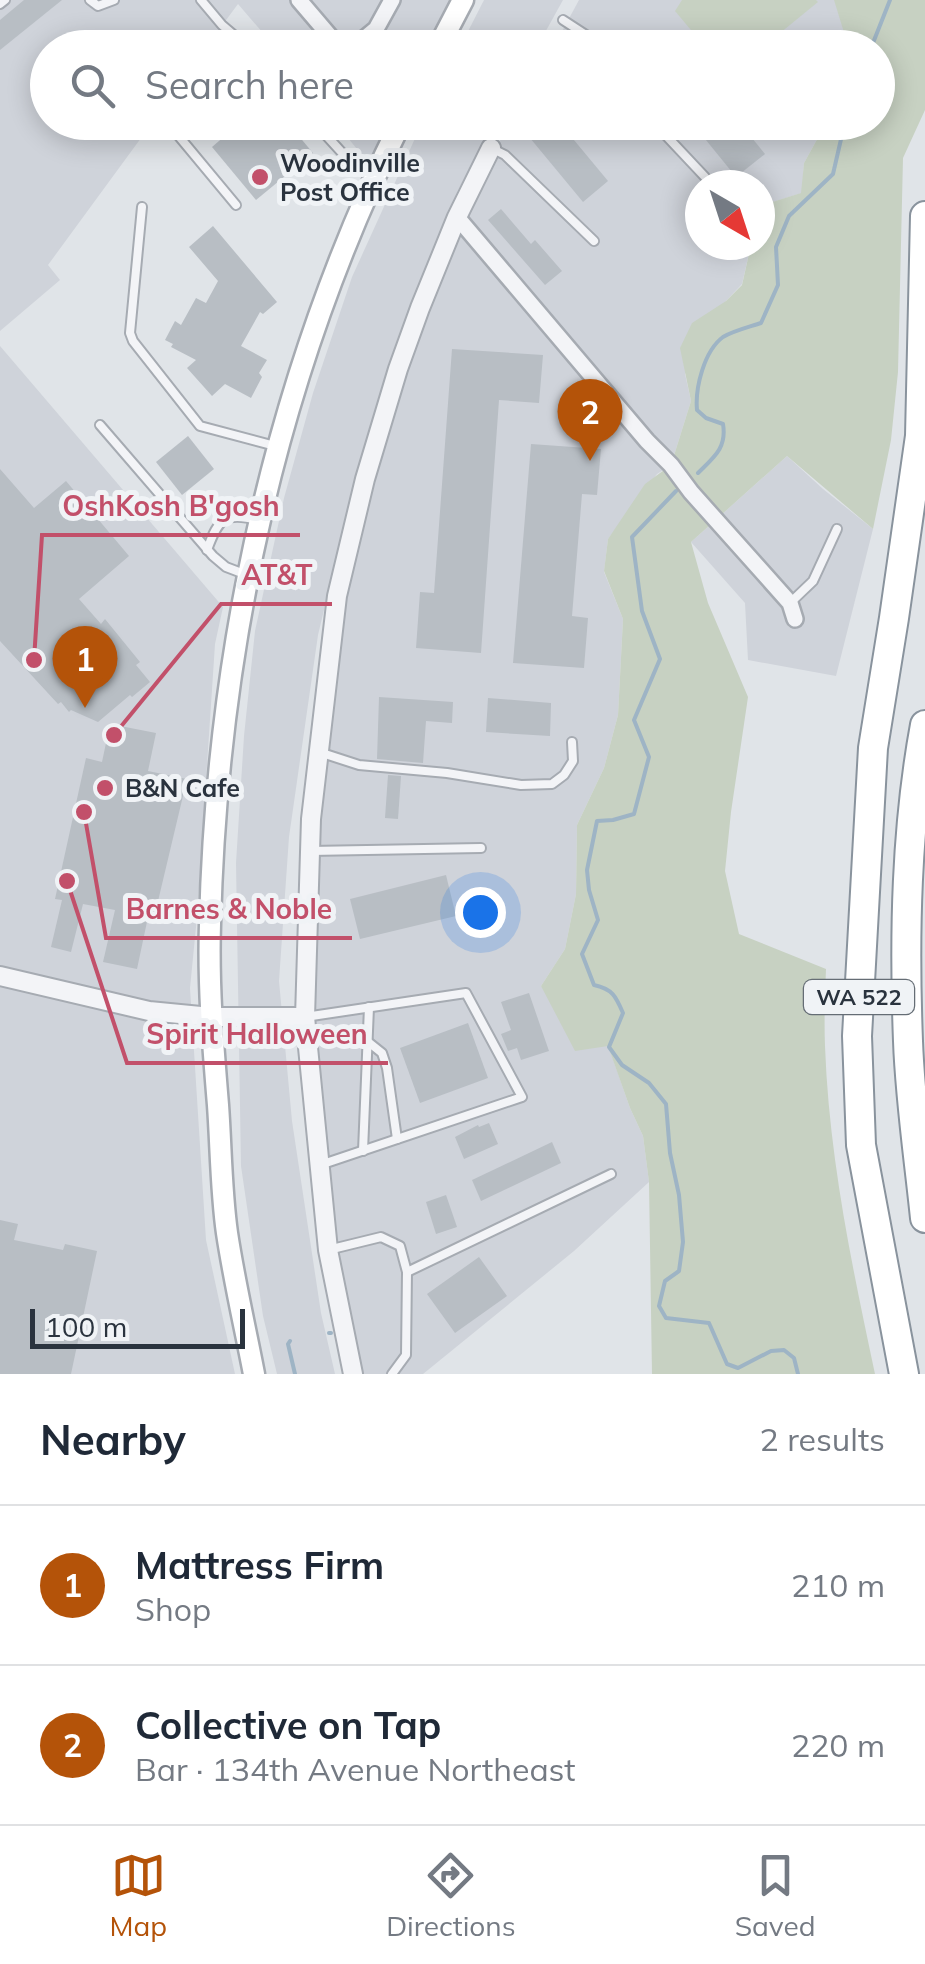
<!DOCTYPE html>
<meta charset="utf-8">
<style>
:root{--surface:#fff;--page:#f2f2f3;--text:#1f2937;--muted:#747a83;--line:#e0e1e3;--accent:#b45309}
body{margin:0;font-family:Mulish,sans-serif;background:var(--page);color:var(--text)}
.compass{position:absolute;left:685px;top:170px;width:90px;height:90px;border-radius:50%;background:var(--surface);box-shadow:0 5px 25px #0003;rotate:141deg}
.scale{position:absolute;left:30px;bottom:25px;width:215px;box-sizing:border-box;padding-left:10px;border:5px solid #2a333e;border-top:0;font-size:28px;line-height:35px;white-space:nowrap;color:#2a333e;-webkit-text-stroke:8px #f0f3f6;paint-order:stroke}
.you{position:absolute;left:480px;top:912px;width:35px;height:35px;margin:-25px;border:8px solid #fff;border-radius:50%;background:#1a73e8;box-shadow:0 0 0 15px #1a73e833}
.badge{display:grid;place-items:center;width:65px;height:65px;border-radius:50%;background:var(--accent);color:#fff;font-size:32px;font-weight:700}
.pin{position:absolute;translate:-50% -82px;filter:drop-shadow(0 2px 5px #0008)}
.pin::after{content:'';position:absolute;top:52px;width:35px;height:30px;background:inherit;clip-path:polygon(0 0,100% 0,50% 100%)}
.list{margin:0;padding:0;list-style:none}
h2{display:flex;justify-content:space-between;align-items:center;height:130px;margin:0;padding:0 40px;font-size:42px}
h2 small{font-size:32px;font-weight:400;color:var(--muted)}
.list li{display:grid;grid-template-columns:65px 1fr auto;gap:30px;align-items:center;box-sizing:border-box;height:160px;padding:0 40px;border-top:2px solid var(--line)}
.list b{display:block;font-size:38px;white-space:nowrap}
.list p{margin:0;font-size:32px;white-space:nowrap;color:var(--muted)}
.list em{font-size:32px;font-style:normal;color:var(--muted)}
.icon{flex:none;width:55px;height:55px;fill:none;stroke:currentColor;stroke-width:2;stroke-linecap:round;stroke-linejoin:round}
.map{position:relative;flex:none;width:925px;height:1374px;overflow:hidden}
.search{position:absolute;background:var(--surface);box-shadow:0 5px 25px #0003;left:30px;right:30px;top:30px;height:110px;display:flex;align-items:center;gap:25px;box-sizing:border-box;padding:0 35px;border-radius:55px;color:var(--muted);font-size:38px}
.sheet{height:450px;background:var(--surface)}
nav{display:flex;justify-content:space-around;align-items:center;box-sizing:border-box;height:140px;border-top:2px solid var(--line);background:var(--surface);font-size:28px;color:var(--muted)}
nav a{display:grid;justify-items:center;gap:5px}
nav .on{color:var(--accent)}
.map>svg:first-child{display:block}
</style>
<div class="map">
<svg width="925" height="1374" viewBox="0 0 925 1374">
<rect width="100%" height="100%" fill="#e0e4e8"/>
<g fill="#cfd3da">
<path d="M0,0H471L446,47H275L238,4L206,47L48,48V122L152,123L48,265L60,280L0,331Z"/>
<path d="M484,0H563L537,47H460Z"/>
<path d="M579,0H864L846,40L840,47L553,48Z"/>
<path d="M336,123H409L381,179Z"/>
<path d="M422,123H495L458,190L382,388L352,493L318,635L289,837L279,981L292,1121L321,1313L335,1374H277L263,1316L241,1166L236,863L244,736L255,631L284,498L313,393L352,277Z"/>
<path d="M510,123H826L804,163L802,193L760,206V185H700V245H751L742,284L726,301L685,374L691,401L671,465L657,474L608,539L604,572L623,619L618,715L604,768L577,825L576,894L565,949L541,986L608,1045L630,1108L643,1136L649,1182L574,1251L423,1374H353L305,1017L311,819L338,596L365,479L457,217Z"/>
<path d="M0,346L223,607L215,644L197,917L190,988L206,1240L235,1374H0Z"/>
<path d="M787,456L823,489L873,529L836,676L748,660L745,603L691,542Z"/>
</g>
<g fill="#c7d1c2">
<path d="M682,0H816L818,2L763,47L706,48L675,11Z"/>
<path d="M834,0H925V110L903,158L898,372L891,440L873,529L787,456L691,542L708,603L748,697L731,812L725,871L739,934L826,969C825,995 824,1021 825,1046C829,1157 852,1266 875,1374H652L649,1182L643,1136L630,1108L608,1046L575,1051L541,986L565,949L576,894L577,825L604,768L618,715L623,619L604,571L608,539L645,484L671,465L691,401L680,348L692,323L726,301L742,285L751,245H760V206L801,193L804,163L826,123L878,122V48L840,47L846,39Z"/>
</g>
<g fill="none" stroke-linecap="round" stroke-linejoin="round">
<g stroke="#9eb4c5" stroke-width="4">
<path d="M871,48L890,0"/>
<path d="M698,473C714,457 727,448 723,424L706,418L697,410C695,388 704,351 723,337C733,331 749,327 761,323L778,285L776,247L789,216L833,174L845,122"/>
<path d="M676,491L632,537L642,611L660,659L634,720L649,757L634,814L613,820L597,821L587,870L589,890L598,920L582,954L594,985C613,989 616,997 623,1013L609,1047L622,1065L649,1083L666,1104L670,1153L679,1195L683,1242L679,1271L665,1281L659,1306L666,1318L709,1323L727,1364L738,1368L771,1351L784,1350L794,1358L798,1374"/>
<path d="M329,1333H331"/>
<path d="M290,1341L288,1344L295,1374"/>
</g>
</g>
<g fill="#b8bec4">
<path d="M24,0H62L0,50V20Z"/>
<path d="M241,122H287L313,153L256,200L212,147Z"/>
<path d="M549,122H559L608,181L583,202L530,138Z"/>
<path d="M704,122H739L765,154L736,177L697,129Z"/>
<path d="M501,209L531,244L535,240L562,271L545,285L488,220Z"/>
<path d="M213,226L277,302L263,314L260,312L241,346L267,360L259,373L262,377L251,398L225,384L212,396L187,368L196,360L171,347L173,344L165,340L175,321L181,325L196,298L206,303L218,281L189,247Z"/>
<path d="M452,349L543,355L539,403L499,400L481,653L416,648L420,592L434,593Z"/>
<path d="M188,436L214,469L182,495L156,462Z"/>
<path d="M531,444L601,449L597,495L582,494L572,616L588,618L584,668L513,663Z"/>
<path d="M0,469L34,508L66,481L129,556L79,599L101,624L105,619L140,662L136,665L150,682L132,697L130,695L98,722L71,710L69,712L61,702L58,704L0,641Z"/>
<path d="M379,697L453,702L452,723L426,721L423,763L377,759Z"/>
<path d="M488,698L551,703L550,736L486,732Z"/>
<path d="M110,724L156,733L148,771L187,779L154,918L148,917L137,969L103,962L115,910L83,904L71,952L51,947L62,900L55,899L86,758L102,762Z"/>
<path d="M388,775L401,776L398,819L385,818Z"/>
<path d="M446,875L456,916L360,939L350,899Z"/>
<path d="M529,993L549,1051L521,1060L517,1048L508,1051L501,1034L511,1030L501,1002Z"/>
<path d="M468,1023L488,1078L420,1103L400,1048Z"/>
<path d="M489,1123L498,1144L464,1159L455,1137L478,1125L479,1127Z"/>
<path d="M552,1142L561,1163L481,1201L472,1180Z"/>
<path d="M446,1195L457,1227L436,1234L426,1202Z"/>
<path d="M0,1220L18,1224L14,1240L63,1250L65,1244L97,1251L71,1374H0Z"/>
<path d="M479,1257L507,1296L455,1333L427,1294Z"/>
</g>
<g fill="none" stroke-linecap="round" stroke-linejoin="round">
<defs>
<g id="service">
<path d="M90,0L98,6L114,0"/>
<path d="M201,0L222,25L249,48"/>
<path d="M0,4L5,0"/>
<path d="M563,20L606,48"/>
<path d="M167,122L236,205"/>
<path d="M314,122L345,156"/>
<path d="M658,122V127L705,177"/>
<path d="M491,148L505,155L594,241"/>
<path d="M142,207L130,333L133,341L200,426L279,447"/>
<path d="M100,425L213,556L226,567L247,575"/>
<path d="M207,550C219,517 225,512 259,520"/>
<path d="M790,603L813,581L837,529"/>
<path d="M319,752L359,765L447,773L521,785L552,784L564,775L573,761L572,742"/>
<path d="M310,851L481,848"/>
<path d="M305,1017L466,993L522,1097L320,1165"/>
<path d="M367,1041L382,1053L387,1068L397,1139"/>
<path d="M363,1151L369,1007"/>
<path d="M328,1250L381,1237L400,1246L407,1272"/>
<path d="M392,1374L406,1355L407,1272L611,1174"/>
</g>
<g id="minor">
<path d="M299,0L340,48"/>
<path d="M353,48L376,29L392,0"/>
<path d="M457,217L647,441L671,465L691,492L790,603L795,619"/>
</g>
<g id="tertiary">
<path d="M0,976L149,1011L211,1017H305"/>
<path d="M353,1374L328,1250L305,1017L311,819L337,596L365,479L398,369L420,308L457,217L491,148"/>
</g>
<g id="secondary">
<path d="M438,48L463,0"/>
<path d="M254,1374C245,1327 234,1280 227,1233C221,1191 221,1147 218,1105C213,1045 208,984 210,924C217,647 277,371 401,122"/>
</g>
<g id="motorway">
<path d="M925,725C906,828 904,935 908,1041C910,1100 919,1159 925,1218"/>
<path d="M904,1374L861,1145L857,1036L873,748L894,618L920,436L925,216"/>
</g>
</defs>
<use href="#service" stroke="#a6abb2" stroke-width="12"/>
<use href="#minor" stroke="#a6abb2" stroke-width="20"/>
<use href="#tertiary" stroke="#a6abb2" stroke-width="22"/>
<use href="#secondary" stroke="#a6abb2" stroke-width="25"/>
<use href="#motorway" stroke="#89939d" stroke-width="32"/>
<use href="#service" stroke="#f3f4f7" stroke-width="8"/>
<use href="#minor" stroke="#f3f4f7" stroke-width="15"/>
<use href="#tertiary" stroke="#f3f4f7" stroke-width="18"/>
<use href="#secondary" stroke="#fff" stroke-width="20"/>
<use href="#motorway" stroke="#fff" stroke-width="28"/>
</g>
<g fill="#c2506a" stroke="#f0f3f6" stroke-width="4">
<circle cx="260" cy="177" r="10"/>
<circle cx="105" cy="788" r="10"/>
</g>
<g text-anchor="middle" stroke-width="10" stroke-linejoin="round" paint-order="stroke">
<rect fill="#f0f3f6" stroke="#656d75" stroke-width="2.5" x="804" y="980" width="110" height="34" rx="8"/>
<g font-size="22" font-weight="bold" fill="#2a333e">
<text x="859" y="1005">WA 522</text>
</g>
<g font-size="25" font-weight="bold" fill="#2a333e" stroke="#f0f3f6" text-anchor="start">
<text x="280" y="172">Woodinville<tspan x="280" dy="29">Post Office</tspan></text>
<text x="125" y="797">B&amp;N Cafe</text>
</g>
</g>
<path fill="none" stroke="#c2506a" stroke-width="4" d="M34 660L42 535H300M114 735L221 604H332M84 812L106 938H352M67 881L127 1063H388"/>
<g fill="#c2506a" stroke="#f0f3f6" stroke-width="4">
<circle cx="34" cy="660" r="10"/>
<circle cx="114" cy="735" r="10"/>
<circle cx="84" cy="812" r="10"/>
<circle cx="67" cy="881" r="10"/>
</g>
<g font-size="28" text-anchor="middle" font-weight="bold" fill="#c2506a" stroke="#f0f3f6" stroke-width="10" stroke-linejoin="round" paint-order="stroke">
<text x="171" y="516">OshKosh B'gosh</text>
<text x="277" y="585">AT&amp;T</text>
<text x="229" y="919">Barnes &amp; Noble</text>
<text x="257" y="1044">Spirit Halloween</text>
</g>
</svg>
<svg class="compass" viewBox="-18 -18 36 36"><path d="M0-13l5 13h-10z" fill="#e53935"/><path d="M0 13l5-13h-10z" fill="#747a83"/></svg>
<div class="scale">100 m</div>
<div class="you"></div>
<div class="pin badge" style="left:85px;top:708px">1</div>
<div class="pin badge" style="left:590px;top:461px">2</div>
<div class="search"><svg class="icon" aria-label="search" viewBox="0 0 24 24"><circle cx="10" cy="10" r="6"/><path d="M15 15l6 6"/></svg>Search here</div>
</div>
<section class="sheet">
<h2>Nearby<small>2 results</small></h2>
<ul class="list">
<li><span class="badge">1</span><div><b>Mattress Firm</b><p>Shop</p></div><em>210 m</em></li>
<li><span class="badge">2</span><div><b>Collective on Tap</b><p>Bar · 134th Avenue Northeast</p></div><em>220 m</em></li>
</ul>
</section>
<nav>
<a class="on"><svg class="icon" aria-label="map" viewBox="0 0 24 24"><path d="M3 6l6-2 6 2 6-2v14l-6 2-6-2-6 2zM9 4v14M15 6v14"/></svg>Map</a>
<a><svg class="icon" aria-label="directions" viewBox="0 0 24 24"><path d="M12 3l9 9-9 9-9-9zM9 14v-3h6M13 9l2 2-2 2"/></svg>Directions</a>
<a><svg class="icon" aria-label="saved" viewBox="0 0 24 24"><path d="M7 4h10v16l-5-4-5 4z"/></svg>Saved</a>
</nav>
